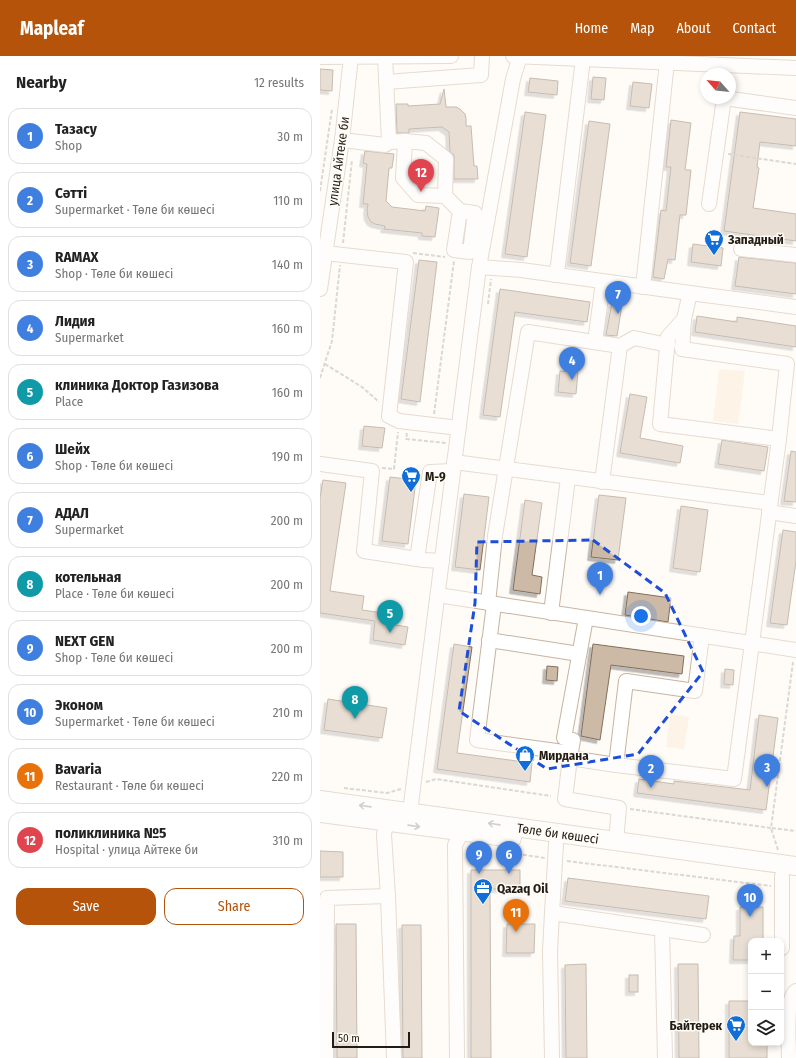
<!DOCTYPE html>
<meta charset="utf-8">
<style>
:root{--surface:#fff;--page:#f6f6f6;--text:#222;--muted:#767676;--line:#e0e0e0;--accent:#b45309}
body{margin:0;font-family:"Fira Sans Condensed",sans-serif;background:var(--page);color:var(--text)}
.controls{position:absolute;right:12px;bottom:12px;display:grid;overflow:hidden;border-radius:8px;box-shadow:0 2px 6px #0003}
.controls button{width:36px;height:36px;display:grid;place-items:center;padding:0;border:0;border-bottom:1px solid var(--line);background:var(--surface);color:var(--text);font:20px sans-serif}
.compass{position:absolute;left:380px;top:12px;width:36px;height:36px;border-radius:50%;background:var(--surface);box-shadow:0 2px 6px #0003;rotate:297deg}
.scale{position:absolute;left:12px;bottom:10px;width:78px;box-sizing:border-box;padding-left:4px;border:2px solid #231c14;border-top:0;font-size:11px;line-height:14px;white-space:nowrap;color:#231c14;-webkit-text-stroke:3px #fffbf7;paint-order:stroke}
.you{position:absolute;left:321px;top:560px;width:14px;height:14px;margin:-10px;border:3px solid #fff;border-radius:50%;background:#1a73e8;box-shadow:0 0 0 6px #1a73e833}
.badge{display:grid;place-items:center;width:26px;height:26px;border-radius:50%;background:var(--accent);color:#fff;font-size:13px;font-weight:700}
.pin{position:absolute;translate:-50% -33px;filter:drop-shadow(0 1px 2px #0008)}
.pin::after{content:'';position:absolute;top:21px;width:14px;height:12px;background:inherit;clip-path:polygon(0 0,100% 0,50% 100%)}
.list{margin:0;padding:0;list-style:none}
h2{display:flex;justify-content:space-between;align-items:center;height:52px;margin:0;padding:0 16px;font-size:17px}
h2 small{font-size:13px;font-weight:400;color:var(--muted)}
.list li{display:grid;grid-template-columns:26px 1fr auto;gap:12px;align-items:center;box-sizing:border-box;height:56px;margin:0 8px 8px;padding:0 8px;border:1px solid var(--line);border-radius:12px}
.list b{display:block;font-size:15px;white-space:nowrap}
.list p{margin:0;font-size:13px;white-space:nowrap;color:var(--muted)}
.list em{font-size:13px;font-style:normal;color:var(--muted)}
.actions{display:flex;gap:8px;padding:12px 16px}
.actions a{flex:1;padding:9px 0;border:1px solid var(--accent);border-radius:12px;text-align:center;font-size:14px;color:var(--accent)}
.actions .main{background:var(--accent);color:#fff}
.icon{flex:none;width:22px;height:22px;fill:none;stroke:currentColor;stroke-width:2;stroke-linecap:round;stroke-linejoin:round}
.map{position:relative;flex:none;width:476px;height:1002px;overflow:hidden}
header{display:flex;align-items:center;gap:24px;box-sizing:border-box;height:56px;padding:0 20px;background:var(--accent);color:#fff}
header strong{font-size:19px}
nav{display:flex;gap:22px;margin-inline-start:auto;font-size:14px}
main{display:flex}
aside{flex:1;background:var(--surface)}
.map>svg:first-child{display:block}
</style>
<header>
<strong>Mapleaf</strong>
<nav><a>Home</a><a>Map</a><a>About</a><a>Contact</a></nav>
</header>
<main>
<aside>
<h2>Nearby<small>12 results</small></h2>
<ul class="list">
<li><span class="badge" style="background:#3f7fe0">1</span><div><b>Тазасу</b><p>Shop</p></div><em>30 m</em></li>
<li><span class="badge" style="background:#3f7fe0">2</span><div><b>Cәтті</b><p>Supermarket · Төле би көшесі</p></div><em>110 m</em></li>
<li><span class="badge" style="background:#3f7fe0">3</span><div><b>RAMAX</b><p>Shop · Төле би көшесі</p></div><em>140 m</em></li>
<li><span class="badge" style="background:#3f7fe0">4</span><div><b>Лидия</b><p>Supermarket</p></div><em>160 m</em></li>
<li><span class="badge" style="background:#0f9aa8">5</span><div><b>клиника Доктор Газизова</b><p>Place</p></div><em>160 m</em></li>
<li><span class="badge" style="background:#3f7fe0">6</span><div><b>Шейх</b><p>Shop · Төле би көшесі</p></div><em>190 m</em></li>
<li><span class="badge" style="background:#3f7fe0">7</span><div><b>АДАЛ</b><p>Supermarket</p></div><em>200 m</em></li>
<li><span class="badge" style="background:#0f9aa8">8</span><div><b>котельная</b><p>Place · Төле би көшесі</p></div><em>200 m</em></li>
<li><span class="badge" style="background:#3f7fe0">9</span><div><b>NEXT GEN</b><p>Shop · Төле би көшесі</p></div><em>200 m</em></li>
<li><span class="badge" style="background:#3f7fe0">10</span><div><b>Эконом</b><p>Supermarket · Төле би көшесі</p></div><em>210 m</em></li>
<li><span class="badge" style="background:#e8710a">11</span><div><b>Bavaria</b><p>Restaurant · Төле би көшесі</p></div><em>220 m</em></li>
<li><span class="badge" style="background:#e0444e">12</span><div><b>поликлиника №5</b><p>Hospital · улица Айтеке би</p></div><em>310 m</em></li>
</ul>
<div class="actions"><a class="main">Save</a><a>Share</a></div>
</aside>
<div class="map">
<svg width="476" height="1002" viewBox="0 0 476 1002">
<defs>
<filter id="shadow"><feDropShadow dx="-3.5" dy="3.5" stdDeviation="0" flood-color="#0004"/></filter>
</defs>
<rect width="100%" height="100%" fill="#fffbf7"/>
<g fill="#fde8d2">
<path d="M399,313L425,315L418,368L393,365Z"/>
<path d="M350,658L369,661L364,693L346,691Z"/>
</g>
<g fill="#cdbaa6" stroke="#806f5c" filter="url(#shadow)">
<path d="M0,13L13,14L12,35L0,34Z"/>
<path d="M273,21L286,22L284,44L271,43Z"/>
<path d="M210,22L238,25L237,39L208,36Z"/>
<path d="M313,26L332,28L329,52L310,50Z"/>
<path d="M124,33L126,51H136L140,53L145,58L146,63V70H151L154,110H157L158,123H134V99L130,96L129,76L122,71L89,73V77H77L76,48H88V50L120,48Z"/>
<path d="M205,56L226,59L207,201L185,198Z"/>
<path d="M420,56L476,63V90L440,86L437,111L439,112L433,152L476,158V185L404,175Z"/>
<path d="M351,64L371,67L365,114H371L366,159H360L355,204L348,203L344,223L333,221L341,154L346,155L351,111H346Z"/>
<path d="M269,65L290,68L271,210L250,207Z"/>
<path d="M45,95L74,98L72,112H69L66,145L72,151L105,155L106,150L119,152L115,181L102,180V177L64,173L65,170L55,168L51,166L48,161L47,155L48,148H43L47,108L43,107Z"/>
<path d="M373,188L403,192L401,210L371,206Z"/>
<path d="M419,201L476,207V238L415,230Z"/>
<path d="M99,204L117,206L100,346L81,343Z"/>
<path d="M180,233L270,246L267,266L195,256L180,361L163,359Z"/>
<path d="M292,247L302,249L297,280L286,279Z"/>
<path d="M377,260L417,266V261L476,270V291L375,276Z"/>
<path d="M240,315L258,316L256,338L238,336Z"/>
<path d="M310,338L327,341L320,382L363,390L360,407L300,397Z"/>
<path d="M44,370L65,372L62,392L42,390Z"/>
<path d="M402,384L448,391L444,415L398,408Z"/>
<path d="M471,395L476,396V446L464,445Z"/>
<path d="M70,421L96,424L88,488L62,485Z"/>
<path d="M3,424L26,427L10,535L44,540L42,554L71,558L70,568L88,571L85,589L53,584L55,565L0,557V442Z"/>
<path d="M144,438L169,441L160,514L135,511Z"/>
<path d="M279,439L306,442L298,504L271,501Z"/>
<path d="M205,444L222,447L212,519L222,521L220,538L193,534Z"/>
<path d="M361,450L388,454L380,516L353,512Z"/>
<path d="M463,474L476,476V505L467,569L450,567Z"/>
<path d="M308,536L351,542L348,566L305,559Z"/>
<path d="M134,588L152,591L137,697L212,707L210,726L117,713Z"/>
<path d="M273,588L364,600L362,618L291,609L280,684L261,680Z"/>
<path d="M227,610L238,611L237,625L226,624Z"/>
<path d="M405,613L414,614L413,629L404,628Z"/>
<path d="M8,643L67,652L62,682L4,674Z"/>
<path d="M439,659L458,662L446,754L317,737L319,723L354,728V725L430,734Z"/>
<path d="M0,795L23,796V821H0Z"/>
<path d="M151,814H200V833H170L171,1002H151Z"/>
<path d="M248,822L389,840L386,863L245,845Z"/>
<path d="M420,851H443V885H431V904H413L414,880H420Z"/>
<path d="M16,868H36L37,1002H17Z"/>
<path d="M187,868H215L214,897H186Z"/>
<path d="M82,869H101L102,1002H83Z"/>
<path d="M266,908L267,1002H246L245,909Z"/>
<path d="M358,908H378L379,1002H359Z"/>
<rect x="309" y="919" width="9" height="17"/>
<path d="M409,945H431V987H447V1002H409Z"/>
</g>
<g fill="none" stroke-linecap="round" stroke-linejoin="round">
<defs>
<g id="minor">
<path d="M65,0L69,86L85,85L83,122L98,139L125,140L140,155L134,194L150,196L155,157L140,155"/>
<path d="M193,0L476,12"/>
<path d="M0,1L131,0"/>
<path d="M66,26L161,19L162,0"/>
<path d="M404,42L476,52"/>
<path d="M22,84L65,89L69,86"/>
<path d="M85,85L106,87L126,103L125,140"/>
<path d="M389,148L404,42"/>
<path d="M421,193L476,199"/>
<path d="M5,197L86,206L69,360L79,365L139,372"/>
<path d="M159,211L201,214L370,237"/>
<path d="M235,219L238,209L263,3"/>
<path d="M323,231L347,6"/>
<path d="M0,233L22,84L31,1"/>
<path d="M364,263L362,293L467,308L459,383"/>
<path d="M275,286L283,226"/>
<path d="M134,406L450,447"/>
<path d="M0,408L52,415L44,495L104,504L122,505"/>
<path d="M282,426L300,290L314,282L348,289"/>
<path d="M449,456L476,460"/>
<path d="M97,503L110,416L133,415"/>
<path d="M118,539L476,594"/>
<path d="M168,547L175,480L208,276L300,290"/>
<path d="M174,548L157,684L251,697"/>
<path d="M231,557L248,422"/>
<path d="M169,584L259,598"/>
<path d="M250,702L253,684L244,682L266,562"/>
<path d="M296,709L414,723L459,383L340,368L348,281L364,263L370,237L476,251"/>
<path d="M90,756L159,211L193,23L200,0"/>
<path d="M66,766L64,779L68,840L74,1002"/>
<path d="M296,785L299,752L245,743L250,702L296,709L306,625L375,635L382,580"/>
<path d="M232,857L236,788"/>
<path d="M342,873L383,879"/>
<path d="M462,892V820"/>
<path d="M6,1002L7,842L68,840"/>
<path d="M137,1002L135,789L142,776"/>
<path d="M232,1002L230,895L232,857L342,873L345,1002"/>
<path d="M469,1002C469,988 465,942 476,935"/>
</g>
<g id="major">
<path d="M0,744L476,810"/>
<path d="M0,757L192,782"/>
</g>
</defs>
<use href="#minor" stroke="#c7b4a0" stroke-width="16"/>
<use href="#major" stroke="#c7b4a0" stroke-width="20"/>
<g stroke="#b0aba5" stroke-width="2" stroke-dasharray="4 2" stroke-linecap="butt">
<path d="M408,98L476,108"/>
<path d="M0,135L12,53"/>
<path d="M23,187L32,104"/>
<path d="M93,197L125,201"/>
<path d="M168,248L171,223"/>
<path d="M5,308L42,331L59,346"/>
<path d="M0,322L12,285L20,209"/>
<path d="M114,358L134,205"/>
<path d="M87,377L86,383L126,387"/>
<path d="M62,412L74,413L78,376"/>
<path d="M106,726L116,723L231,740"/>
<path d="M24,732L67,737L81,733"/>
<path d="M310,753L451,772L473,606"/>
<path d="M458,794L451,772L476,775"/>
<path d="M191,797L225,802"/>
<path d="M247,805L451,830"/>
</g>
<use href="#minor" stroke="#fff" stroke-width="14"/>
<use href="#major" stroke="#fff" stroke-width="18"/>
</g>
<defs><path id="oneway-shaft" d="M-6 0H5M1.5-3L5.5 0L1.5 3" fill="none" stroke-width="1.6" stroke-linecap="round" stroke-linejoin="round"/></defs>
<g stroke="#9c9995">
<use href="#oneway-shaft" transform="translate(45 750) rotate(-172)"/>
<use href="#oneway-shaft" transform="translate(174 768) rotate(-172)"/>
<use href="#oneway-shaft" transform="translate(94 770) rotate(8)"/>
</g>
<path d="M0 0H476V1002H0ZM273,484L345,537L383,616L318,698L227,713L139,655L155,547L157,486Z" fill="#fffbf7" fill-opacity=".55" fill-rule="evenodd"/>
<path fill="none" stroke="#1d4ed8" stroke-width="3" stroke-dasharray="8 5" stroke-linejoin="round" d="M273,484L345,537L383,616L318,698L227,713L139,655L155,547L157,486Z"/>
<defs>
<symbol id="supermarket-pin" viewBox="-11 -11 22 30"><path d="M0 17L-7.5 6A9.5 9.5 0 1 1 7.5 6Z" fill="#0f6ed7" stroke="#fffbf7"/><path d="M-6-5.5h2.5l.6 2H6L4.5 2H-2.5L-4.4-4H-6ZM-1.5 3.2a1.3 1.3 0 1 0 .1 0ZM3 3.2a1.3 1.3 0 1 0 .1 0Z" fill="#fff"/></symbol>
<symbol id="shop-pin" viewBox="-11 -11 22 30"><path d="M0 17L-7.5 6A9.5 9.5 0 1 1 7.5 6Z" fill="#0f6ed7" stroke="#fffbf7"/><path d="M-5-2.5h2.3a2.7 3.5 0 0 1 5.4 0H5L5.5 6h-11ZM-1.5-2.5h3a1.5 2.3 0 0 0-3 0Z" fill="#fff"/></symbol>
<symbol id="office-pin" viewBox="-11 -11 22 30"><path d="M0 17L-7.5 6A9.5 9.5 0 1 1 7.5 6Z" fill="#0f6ed7" stroke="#fffbf7"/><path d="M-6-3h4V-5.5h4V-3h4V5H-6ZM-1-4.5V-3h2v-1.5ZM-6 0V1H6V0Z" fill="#fff"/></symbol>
</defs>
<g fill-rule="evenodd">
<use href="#supermarket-pin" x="383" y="172" width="22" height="30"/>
<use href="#supermarket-pin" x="80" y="409" width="22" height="30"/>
<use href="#shop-pin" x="194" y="688" width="22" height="30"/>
<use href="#office-pin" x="152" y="821" width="22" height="30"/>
<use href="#supermarket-pin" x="405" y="958" width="22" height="30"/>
</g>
<g text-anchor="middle" stroke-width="3" stroke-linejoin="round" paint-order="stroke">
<g font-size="13" fill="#231c14" stroke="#fffbf7">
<text transform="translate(18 105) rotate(-82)" y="5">улица Айтеке би</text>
<text transform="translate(238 777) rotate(8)" y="5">Төле би көшесі</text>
</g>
<g font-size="13" font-weight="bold" fill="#231c14" stroke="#fffbf7" text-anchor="start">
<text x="408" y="188">Западный</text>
<text x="105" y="425">M-9</text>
<text x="219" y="704">Мирдана</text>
<text x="177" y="837">Qazaq Oil</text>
<text x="402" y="974" text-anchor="end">Байтерек</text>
</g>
</g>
</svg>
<div class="controls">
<button>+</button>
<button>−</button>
<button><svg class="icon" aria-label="layers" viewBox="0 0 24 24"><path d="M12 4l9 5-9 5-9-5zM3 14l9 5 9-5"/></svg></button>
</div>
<svg class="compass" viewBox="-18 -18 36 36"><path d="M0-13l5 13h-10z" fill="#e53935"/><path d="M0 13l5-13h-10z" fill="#767676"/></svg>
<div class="scale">50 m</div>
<div class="you"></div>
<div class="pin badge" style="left:280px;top:539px;background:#3f7fe0">1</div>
<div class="pin badge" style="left:331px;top:732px;background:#3f7fe0">2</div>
<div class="pin badge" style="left:447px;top:731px;background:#3f7fe0">3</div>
<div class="pin badge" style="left:252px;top:324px;background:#3f7fe0">4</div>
<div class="pin badge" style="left:70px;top:577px;background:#0f9aa8">5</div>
<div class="pin badge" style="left:189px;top:818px;background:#3f7fe0">6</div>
<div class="pin badge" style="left:298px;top:258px;background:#3f7fe0">7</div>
<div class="pin badge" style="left:35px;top:663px;background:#0f9aa8">8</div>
<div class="pin badge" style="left:159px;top:818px;background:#3f7fe0">9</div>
<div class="pin badge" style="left:430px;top:861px;background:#3f7fe0">10</div>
<div class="pin badge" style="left:196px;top:876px;background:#e8710a">11</div>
<div class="pin badge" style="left:101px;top:136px;background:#e0444e">12</div>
</div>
</main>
